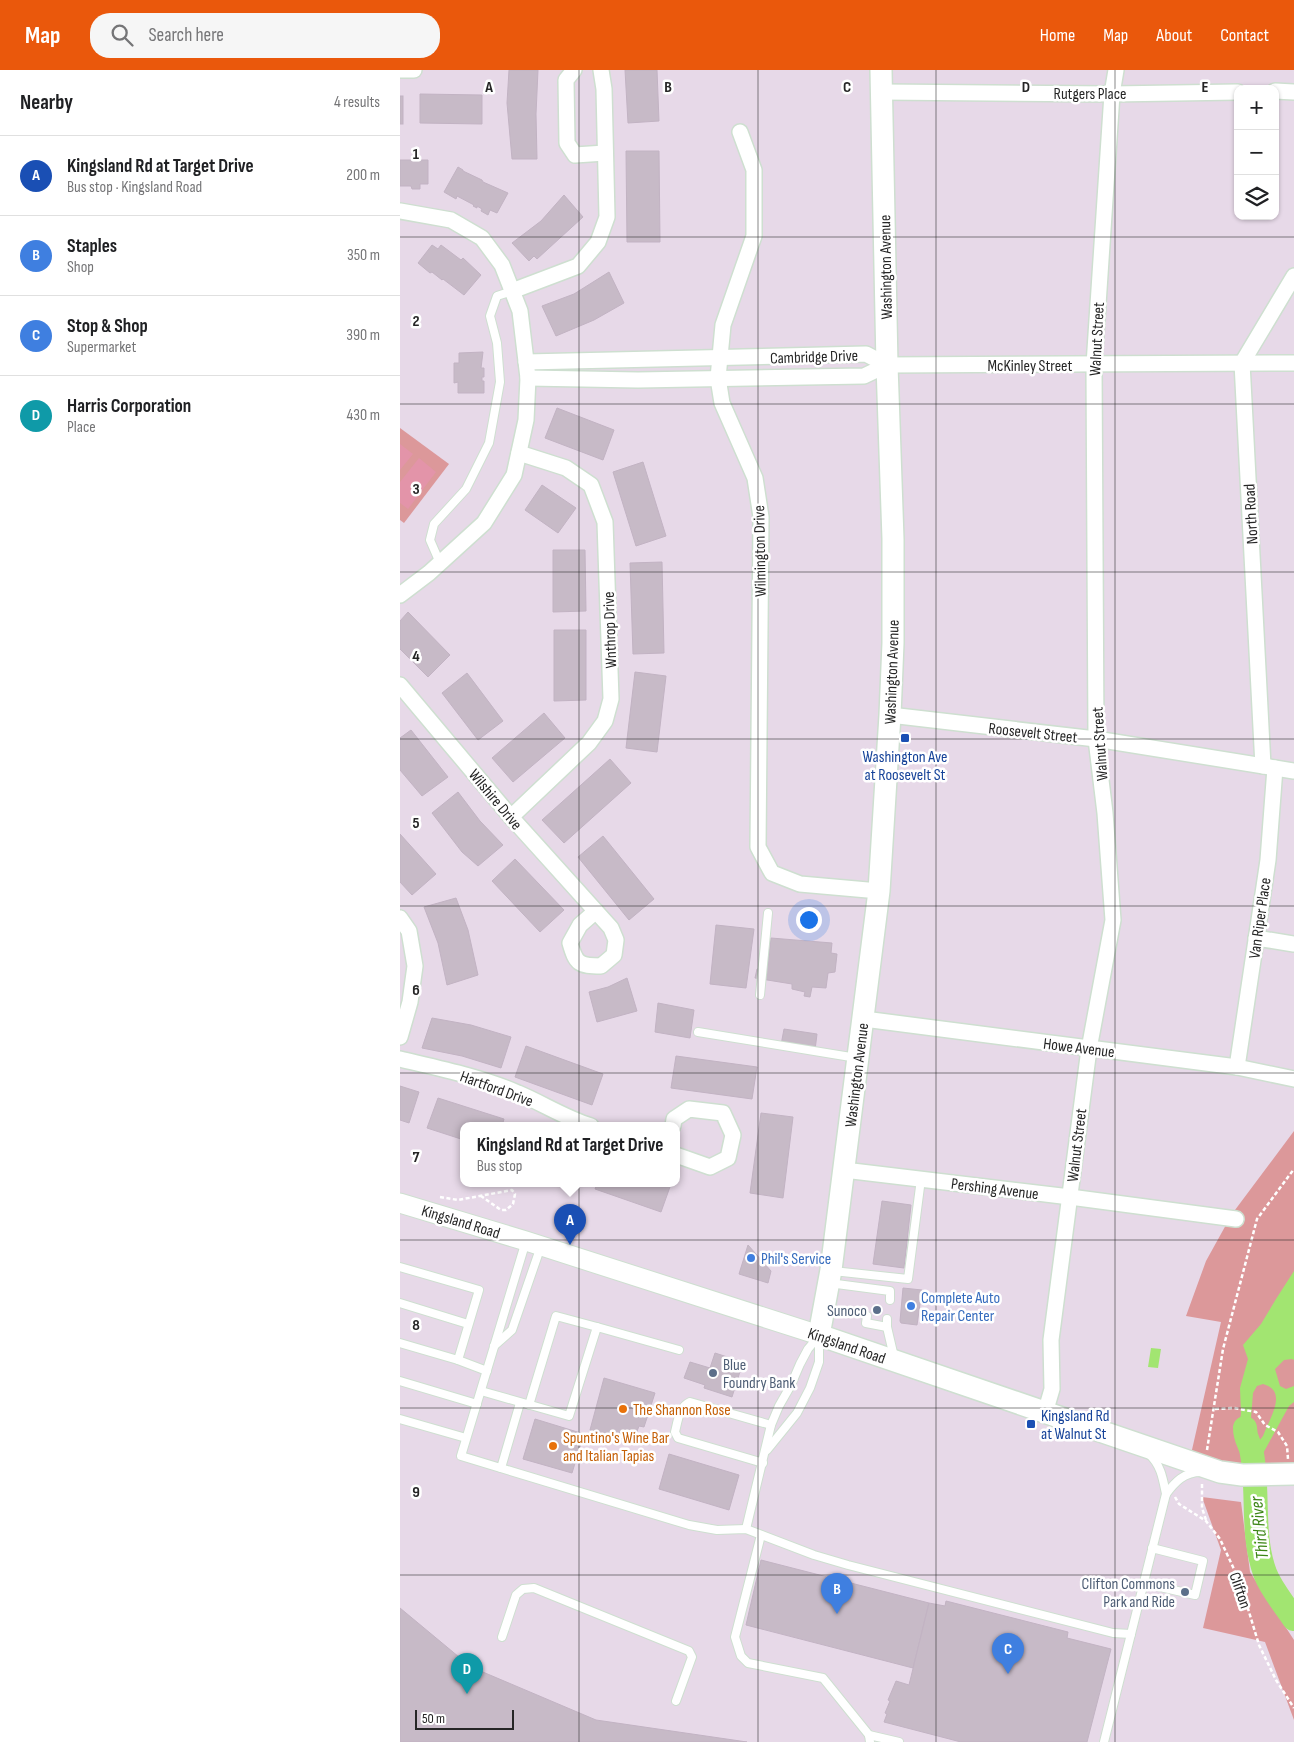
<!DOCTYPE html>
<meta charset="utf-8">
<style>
:root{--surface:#fff;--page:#f6f6f6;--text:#202124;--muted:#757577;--line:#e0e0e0;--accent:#ea580c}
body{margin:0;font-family:"Sofia Sans Condensed",sans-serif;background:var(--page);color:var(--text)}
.controls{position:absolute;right:15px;top:15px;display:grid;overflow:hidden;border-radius:10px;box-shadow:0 1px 4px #0004}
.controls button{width:45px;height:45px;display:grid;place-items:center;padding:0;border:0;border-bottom:1px solid var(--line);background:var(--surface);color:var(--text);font:25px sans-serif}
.scale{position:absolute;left:15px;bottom:12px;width:99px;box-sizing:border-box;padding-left:5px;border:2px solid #262626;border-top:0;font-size:14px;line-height:18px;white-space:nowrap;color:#262626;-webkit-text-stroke:4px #fff;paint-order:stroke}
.you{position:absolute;left:408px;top:849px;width:18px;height:18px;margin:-12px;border:4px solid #fff;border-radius:50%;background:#1a73e8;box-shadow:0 0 0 8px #1a73e833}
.badge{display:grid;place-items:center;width:32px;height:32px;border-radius:50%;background:var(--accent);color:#fff;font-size:16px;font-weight:700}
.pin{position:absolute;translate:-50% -41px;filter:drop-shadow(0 1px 2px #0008)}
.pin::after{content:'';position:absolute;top:26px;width:18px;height:15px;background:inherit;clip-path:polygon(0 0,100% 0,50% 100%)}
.popup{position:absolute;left:60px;top:1052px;width:220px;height:65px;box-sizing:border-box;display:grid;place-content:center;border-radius:10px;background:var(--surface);filter:drop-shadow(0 1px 4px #0005);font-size:16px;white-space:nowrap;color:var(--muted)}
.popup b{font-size:19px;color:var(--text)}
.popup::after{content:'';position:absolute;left:50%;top:100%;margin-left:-10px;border:10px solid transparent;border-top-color:var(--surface)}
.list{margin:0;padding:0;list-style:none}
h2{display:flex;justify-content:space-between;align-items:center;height:65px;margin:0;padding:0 20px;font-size:21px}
h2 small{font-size:16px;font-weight:400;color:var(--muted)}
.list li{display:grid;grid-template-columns:32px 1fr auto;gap:15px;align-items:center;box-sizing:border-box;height:80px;padding:0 20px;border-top:1px solid var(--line)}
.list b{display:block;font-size:19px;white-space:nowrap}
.list p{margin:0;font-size:16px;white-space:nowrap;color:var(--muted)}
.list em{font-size:16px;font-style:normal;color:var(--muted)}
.icon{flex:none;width:28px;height:28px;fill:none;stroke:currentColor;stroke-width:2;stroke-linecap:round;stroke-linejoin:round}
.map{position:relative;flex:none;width:894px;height:1672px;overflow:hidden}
header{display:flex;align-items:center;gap:30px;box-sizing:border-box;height:70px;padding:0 25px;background:var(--accent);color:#fff}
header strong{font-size:24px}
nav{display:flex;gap:28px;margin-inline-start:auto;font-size:18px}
.search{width:350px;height:45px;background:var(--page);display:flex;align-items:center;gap:12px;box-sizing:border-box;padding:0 18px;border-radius:20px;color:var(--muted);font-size:19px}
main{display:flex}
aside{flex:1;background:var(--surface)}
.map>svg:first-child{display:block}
</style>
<header>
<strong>Map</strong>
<div class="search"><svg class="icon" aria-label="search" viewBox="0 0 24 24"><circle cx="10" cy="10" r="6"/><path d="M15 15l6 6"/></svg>Search here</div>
<nav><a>Home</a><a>Map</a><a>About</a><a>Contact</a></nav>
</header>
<main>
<aside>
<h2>Nearby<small>4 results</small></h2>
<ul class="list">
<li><span class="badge" style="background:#1a4fb4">A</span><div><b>Kingsland Rd at Target Drive</b><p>Bus stop · Kingsland Road</p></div><em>200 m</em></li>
<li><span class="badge" style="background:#3f7fe0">B</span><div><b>Staples</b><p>Shop</p></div><em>350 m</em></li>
<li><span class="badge" style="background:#3f7fe0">C</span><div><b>Stop &amp; Shop</b><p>Supermarket</p></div><em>390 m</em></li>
<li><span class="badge" style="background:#0f9aa8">D</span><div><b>Harris Corporation</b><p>Place</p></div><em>430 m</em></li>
</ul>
</aside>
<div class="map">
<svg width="894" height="1672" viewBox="0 0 894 1672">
<rect width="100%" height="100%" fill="#e7d9e8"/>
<g fill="#dc989a">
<path d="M0,358L49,394L4,453L0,450Z"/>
<path d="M894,1061V1404L862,1406V1391L844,1392L842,1405L789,1393L821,1252L786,1246L806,1191L832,1144Z"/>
<path d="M802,1427L841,1432L850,1502L894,1570V1650L865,1572L803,1558L821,1480Z"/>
</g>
<g fill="#e394a9">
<path d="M0,374L13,384L0,400Z"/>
<path d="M19,388L36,402L8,439L0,433V412Z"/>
</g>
<g fill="#a2e571" fill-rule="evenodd">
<path d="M894,1201V1290L892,1289L884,1290L875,1299L880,1316L886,1319L894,1316V1332L889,1336L860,1389L846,1388L845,1378L840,1372L839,1359L841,1343L840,1318L848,1289L843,1275L861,1254L876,1229ZM863,1314C889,1321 869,1349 863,1366L859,1371L856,1372L852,1367L850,1361L853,1323L857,1316Z"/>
<path d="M751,1278L761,1279L758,1298L748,1297Z"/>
</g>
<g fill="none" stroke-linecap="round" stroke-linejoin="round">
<path stroke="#a2e571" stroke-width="24" d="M845,1358C845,1370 851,1374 852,1384C859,1422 851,1465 865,1503C871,1519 884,1534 894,1549"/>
</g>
<g fill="#c7bac7" stroke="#c2b3c3">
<path d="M109,0H138L136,44L137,89H112L107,33Z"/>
<path d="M225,0H257L259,51L228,53Z"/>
<path d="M20,24L82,25V54L20,53Z"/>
<rect x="0" y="26" width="3" height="28"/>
<path d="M226,81H259L260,172H227Z"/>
<path d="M0,90H28V114H20V119H12L11,116H0Z"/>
<path d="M58,97L63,100V101L82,110L83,112L108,123L97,143L90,140L88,145L81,141L82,139L77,136V138L73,136L74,135L57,126L56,129L44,122Z"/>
<path d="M164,125L183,147L137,189L134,186L129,191L112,173L141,151Z"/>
<path d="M32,175L38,179L41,175L61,190L63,188L81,205L64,225L43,209L42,210L32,202L30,203L18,193Z"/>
<path d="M209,202L224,233L194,250L156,266L142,236L174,224Z"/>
<path d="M83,282L81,298H84V307H82V311H84V323H58V312L54,313V293H59V283Z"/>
<path d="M157,338L214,360L203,390L145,368Z"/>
<path d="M243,392L266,466L236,476L213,402Z"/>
<path d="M142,415L176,438L158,463L125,440Z"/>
<path d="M153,480H185L186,541L153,542Z"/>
<path d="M262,492L264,583L233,584L230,493Z"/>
<path d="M8,542L50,585L28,607L0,579V551Z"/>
<path d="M154,560H186V630L154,631Z"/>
<path d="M235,602L266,606L257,682L226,678Z"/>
<path d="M67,603L103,651L78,670L42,623Z"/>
<path d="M144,643L165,668L113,712L92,688Z"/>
<path d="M11,660L48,707L22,726L0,700V668Z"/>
<path d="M210,689L231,713L164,773L142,750Z"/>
<path d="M58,722L80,751L103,775L78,796L62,782L32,743Z"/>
<path d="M0,764L36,804L12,825L0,812Z"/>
<path d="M203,766L254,829L229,850L178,787Z"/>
<path d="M115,789L164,840L140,862L92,811Z"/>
<path d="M56,828L68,860L78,905L47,915L38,873L24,837Z"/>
<path d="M316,855L354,859L346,918L310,914Z"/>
<path d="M371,868L432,873L431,883L437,884L435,902L428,903L426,918L412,917L410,927L404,926L405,922L392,919V914L355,908L357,899L367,900Z"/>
<path d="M227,908L237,941L197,952L189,922L208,917Z"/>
<path d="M258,933L294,940L290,968L255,962Z"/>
<path d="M32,948L71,955L111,967L101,998L62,986L22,978Z"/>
<path d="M384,959L417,964L415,980L381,975Z"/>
<path d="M126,976L203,1004L192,1035L115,1007Z"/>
<path d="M276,986L357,997L352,1029L271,1018Z"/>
<path d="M0,1016L19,1022L9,1053L0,1050Z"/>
<path d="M38,1028L104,1049L102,1056H64V1070L27,1058Z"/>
<path d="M361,1043L393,1047L383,1128L350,1123Z"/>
<path d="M197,1114H271L261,1142L195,1119Z"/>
<path d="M482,1131L511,1135L504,1198L473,1194Z"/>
<path d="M348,1175L371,1201L368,1213L339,1204Z"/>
<path d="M503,1218L522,1220L517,1255L501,1253L500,1251Z"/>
<path d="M315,1283L343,1292L332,1327L304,1318L305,1315L284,1308L290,1292L310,1298Z"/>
<path d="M204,1308L255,1323L244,1357L239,1356L233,1372L190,1360Z"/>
<path d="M135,1349L184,1364L172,1403L123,1389Z"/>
<path d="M269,1384L339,1405L329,1440L259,1419Z"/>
<path d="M361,1490L529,1533L513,1598L346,1555Z"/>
<path d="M546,1531L668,1562L667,1568L711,1579L687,1672H561L484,1652L487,1644L485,1643L490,1631L488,1630L496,1611L509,1615L529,1533L545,1536Z"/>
<path d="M0,1538L71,1597L196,1650L347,1672H0Z"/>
</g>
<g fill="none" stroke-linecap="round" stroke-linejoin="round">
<defs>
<g id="service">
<path d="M40,493L30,470L34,454L66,419L89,373L100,312L97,273L90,246L97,226L112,221"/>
<path d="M360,925L368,843"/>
<path d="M298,962L457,988"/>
<path d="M126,1171L61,1386L289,1455L317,1460L346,1459L414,1485L448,1495L713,1563L731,1564"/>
<path d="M0,1197L79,1220L58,1290L0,1273"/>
<path d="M433,1201L508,1209L521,1109"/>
<path d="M429,1213L490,1221V1230"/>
<path d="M0,1233L68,1254"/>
<path d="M467,1246L466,1253L487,1257"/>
<path d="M487,1249V1257L494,1287"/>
<path d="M94,1276L112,1260L141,1176"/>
<path d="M58,1290L87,1301"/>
<path d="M0,1311L77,1334"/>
<path d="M81,1321L169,1346L197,1257L279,1280"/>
<path d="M129,1335L156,1246L197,1257"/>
<path d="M0,1349L66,1368"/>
<path d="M367,1380L397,1343L410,1318L419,1292V1267"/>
<path d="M749,1384C761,1395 763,1409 766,1424"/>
<path d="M363,1393L278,1368L275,1362C278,1350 279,1337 290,1332L371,1355"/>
<path d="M101,1398L120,1333"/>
<path d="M346,1459L371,1355L379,1336L391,1315L400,1294L408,1279L418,1267"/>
<path d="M361,1465L335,1567L341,1586L348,1593L423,1608L469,1665L470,1672"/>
<path d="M743,1513L795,1525L803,1491L752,1478"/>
<path d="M102,1567L116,1525L123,1519L134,1518L289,1581L292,1587L276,1631"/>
<path d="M469,1665L499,1672"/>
<path d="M704,1672L766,1424C775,1412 784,1402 801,1402"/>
</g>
<g id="minor">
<path d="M0,0H14"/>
<path d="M174,0L166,10L167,73L175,85L205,83"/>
<path d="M875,21L894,22"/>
<path d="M482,22L712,24L838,22"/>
<path d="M340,62L354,100V166L323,255L318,308L322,333L355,408L361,447L358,777L372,803L400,814L479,821"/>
<path d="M0,141L51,150L82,168L102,195L120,241L128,308L126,350L114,405L84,453L29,503L0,525"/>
<path d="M112,221L178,196L198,172L207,147L204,19L201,0"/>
<path d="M126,292L466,284L487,295L894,293"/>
<path d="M128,308L238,310L464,306L487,295"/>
<path d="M0,615L111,747L211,858L216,870L214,885L201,896C179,896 176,894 170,873L180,855L196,841"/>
<path d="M490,645L696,669L894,701"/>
<path d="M863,696L842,293L894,206"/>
<path d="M111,747L189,673L205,651L211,629L205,452L191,415L166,398L119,383"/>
<path d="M0,848L9,861L15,896L10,932L0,967"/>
<path d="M856,868L894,874"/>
<path d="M464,949L837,997L894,1009"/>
<path d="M0,989C38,998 82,1007 118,1023C142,1033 165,1048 191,1056"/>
<path d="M837,997L868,790L875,698"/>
<path d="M273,1056L274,1049L289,1039L323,1043L333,1065L328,1088L310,1097L276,1085"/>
<path d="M444,1100L670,1127L836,1149"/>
<path d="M645,1343L652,1319L651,1270L689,979L713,850L705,743L696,669L694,295L712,24L716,0"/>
</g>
<path id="tertiary" d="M0,1133L126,1171L419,1265"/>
<path id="secondary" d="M481,0L487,295L493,469V573L490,645L479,821L431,1200L419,1265L820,1402L842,1405L894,1404"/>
</defs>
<use href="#service" stroke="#cedfd0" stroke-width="10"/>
<use href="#minor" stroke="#cedfd0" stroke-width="18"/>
<use href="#tertiary" stroke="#cedfd0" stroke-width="21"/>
<use href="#secondary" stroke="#cedfd0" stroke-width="24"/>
<g stroke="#fff" stroke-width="2.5" stroke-dasharray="4 2.5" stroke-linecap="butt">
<path d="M40,1127L58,1130L112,1120L115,1124L113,1134L106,1140H101L81,1126"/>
<path d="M815,1339L834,1338L856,1342L865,1355L878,1362L887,1376L888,1389"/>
<path d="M807,1380L823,1279L857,1149L894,1099"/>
<path d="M802,1414V1438L806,1450"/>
<path d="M775,1427L779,1434L806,1451L820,1469L833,1497L846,1532L859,1575L876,1610L894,1638"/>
</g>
<use href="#service" stroke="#fff" stroke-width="8"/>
<use href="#minor" stroke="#fff" stroke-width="15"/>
<use href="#tertiary" stroke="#fff" stroke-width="19"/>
<use href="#secondary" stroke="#fff" stroke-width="21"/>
</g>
<path fill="none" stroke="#262626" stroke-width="1" stroke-opacity="0.55" d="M179,0V1672M358,0V1672M536,0V1672M715,0V1672M0,167H894M0,334H894M0,502H894M0,669H894M0,836H894M0,1003H894M0,1170H894M0,1338H894M0,1505H894"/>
<g fill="#1a4fb4" stroke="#fff" stroke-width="2">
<rect x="500" y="663" width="10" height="10" rx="2.5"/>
<rect x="626" y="1349" width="10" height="10" rx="2.5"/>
</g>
<g fill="#3f7fe0" stroke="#fff" stroke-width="2">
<circle cx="351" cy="1188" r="5"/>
<circle cx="511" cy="1236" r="5"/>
</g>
<g fill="#5c6f8a" stroke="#fff" stroke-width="2">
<circle cx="477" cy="1240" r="5"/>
<circle cx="313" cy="1303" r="5"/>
<circle cx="785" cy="1522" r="5"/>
</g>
<g fill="#e8710a" stroke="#fff" stroke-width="2">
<circle cx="223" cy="1339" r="5"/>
<circle cx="153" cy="1376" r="5"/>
</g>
<g text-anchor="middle" stroke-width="5" stroke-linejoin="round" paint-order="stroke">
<g font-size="16" fill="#262626" stroke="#fff">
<text x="690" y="29">Rutgers Place</text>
<text transform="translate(485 197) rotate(-91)" y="6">Washington Avenue</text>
<text transform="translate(696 269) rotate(-87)" y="6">Walnut Street</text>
<text transform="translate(414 286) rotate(-2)" y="6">Cambridge Drive</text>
<text x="630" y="301">McKinley Street</text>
<text transform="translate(850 444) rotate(-93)" y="6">North Road</text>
<text transform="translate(359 481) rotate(-91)" y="6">Wilmington Drive</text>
<text transform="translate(209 560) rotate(-92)" y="6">Wnthrop Drive</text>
<text transform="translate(491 602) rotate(-88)" y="6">Washington Avenue</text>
<text transform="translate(633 662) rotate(6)" y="6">Roosevelt Street</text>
<text transform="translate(699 674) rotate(-94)" y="6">Walnut Street</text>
<text transform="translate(96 729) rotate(50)" y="6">Wilshire Drive</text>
<text transform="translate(859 848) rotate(-82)" y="6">Van Riper Place</text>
<text transform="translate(679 977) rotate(7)" y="6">Howe Avenue</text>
<text transform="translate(456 1005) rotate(-83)" y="6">Washington Avenue</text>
<text transform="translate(97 1018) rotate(20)" y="6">Hartford Drive</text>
<text transform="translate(676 1075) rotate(-83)" y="6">Walnut Street</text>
<text transform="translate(595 1118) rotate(7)" y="6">Pershing Avenue</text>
<text transform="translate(61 1151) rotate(17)" y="6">Kingsland Road</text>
<text transform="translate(447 1275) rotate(19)" y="6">Kingsland Road</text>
<text transform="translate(841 1520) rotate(71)" y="6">Clifton</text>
</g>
<g font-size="16" fill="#164399" stroke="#fff">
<text x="505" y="692">Washington Ave<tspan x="505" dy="18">at Roosevelt St</tspan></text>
<text x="641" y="1351" text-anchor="start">Kingsland Rd<tspan x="641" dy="18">at Walnut St</tspan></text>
</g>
<g font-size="16" fill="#366cbe" stroke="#fff" text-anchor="start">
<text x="361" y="1194">Phil's Service</text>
<text x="521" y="1233">Complete Auto<tspan x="521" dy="18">Repair Center</tspan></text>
</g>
<g font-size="16" fill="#4e5e75" stroke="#fff" text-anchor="end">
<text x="467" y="1246">Sunoco</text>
<text x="323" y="1300" text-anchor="start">Blue<tspan x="323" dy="18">Foundry Bank</tspan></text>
<text x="775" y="1519">Clifton Commons<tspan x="775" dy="18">Park and Ride</tspan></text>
</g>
<g font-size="16" fill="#c56008" stroke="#fff" text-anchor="start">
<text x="233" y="1345">The Shannon Rose</text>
<text x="163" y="1373">Spuntino's Wine Bar<tspan x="163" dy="18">and Italian Tapias</tspan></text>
</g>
<g font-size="18" font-style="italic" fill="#3c8516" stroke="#fff">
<text transform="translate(859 1458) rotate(-96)" y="6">Third River</text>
</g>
</g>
<g font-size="16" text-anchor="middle" font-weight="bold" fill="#262626" stroke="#fff" stroke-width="5" stroke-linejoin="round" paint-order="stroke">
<text x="89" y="22">A</text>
<text x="268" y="22">B</text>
<text x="447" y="22">C</text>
<text x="626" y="22">D</text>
<text x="805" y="22">E</text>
<text x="16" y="89">1</text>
<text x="16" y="256">2</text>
<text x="16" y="424">3</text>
<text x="16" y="591">4</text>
<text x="16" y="758">5</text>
<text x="16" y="925">6</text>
<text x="16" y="1092">7</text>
<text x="16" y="1260">8</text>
<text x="16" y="1427">9</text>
</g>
</svg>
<div class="controls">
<button>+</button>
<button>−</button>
<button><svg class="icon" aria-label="layers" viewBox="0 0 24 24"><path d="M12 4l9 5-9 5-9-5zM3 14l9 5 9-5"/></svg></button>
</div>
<div class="scale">50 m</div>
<div class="you"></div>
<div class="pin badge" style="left:170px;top:1175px;background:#1a4fb4">A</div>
<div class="popup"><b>Kingsland Rd at Target Drive</b>Bus stop</div>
<div class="pin badge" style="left:437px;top:1544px;background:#3f7fe0">B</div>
<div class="pin badge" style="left:608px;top:1604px;background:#3f7fe0">C</div>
<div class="pin badge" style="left:67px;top:1624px;background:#0f9aa8">D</div>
</div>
</main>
